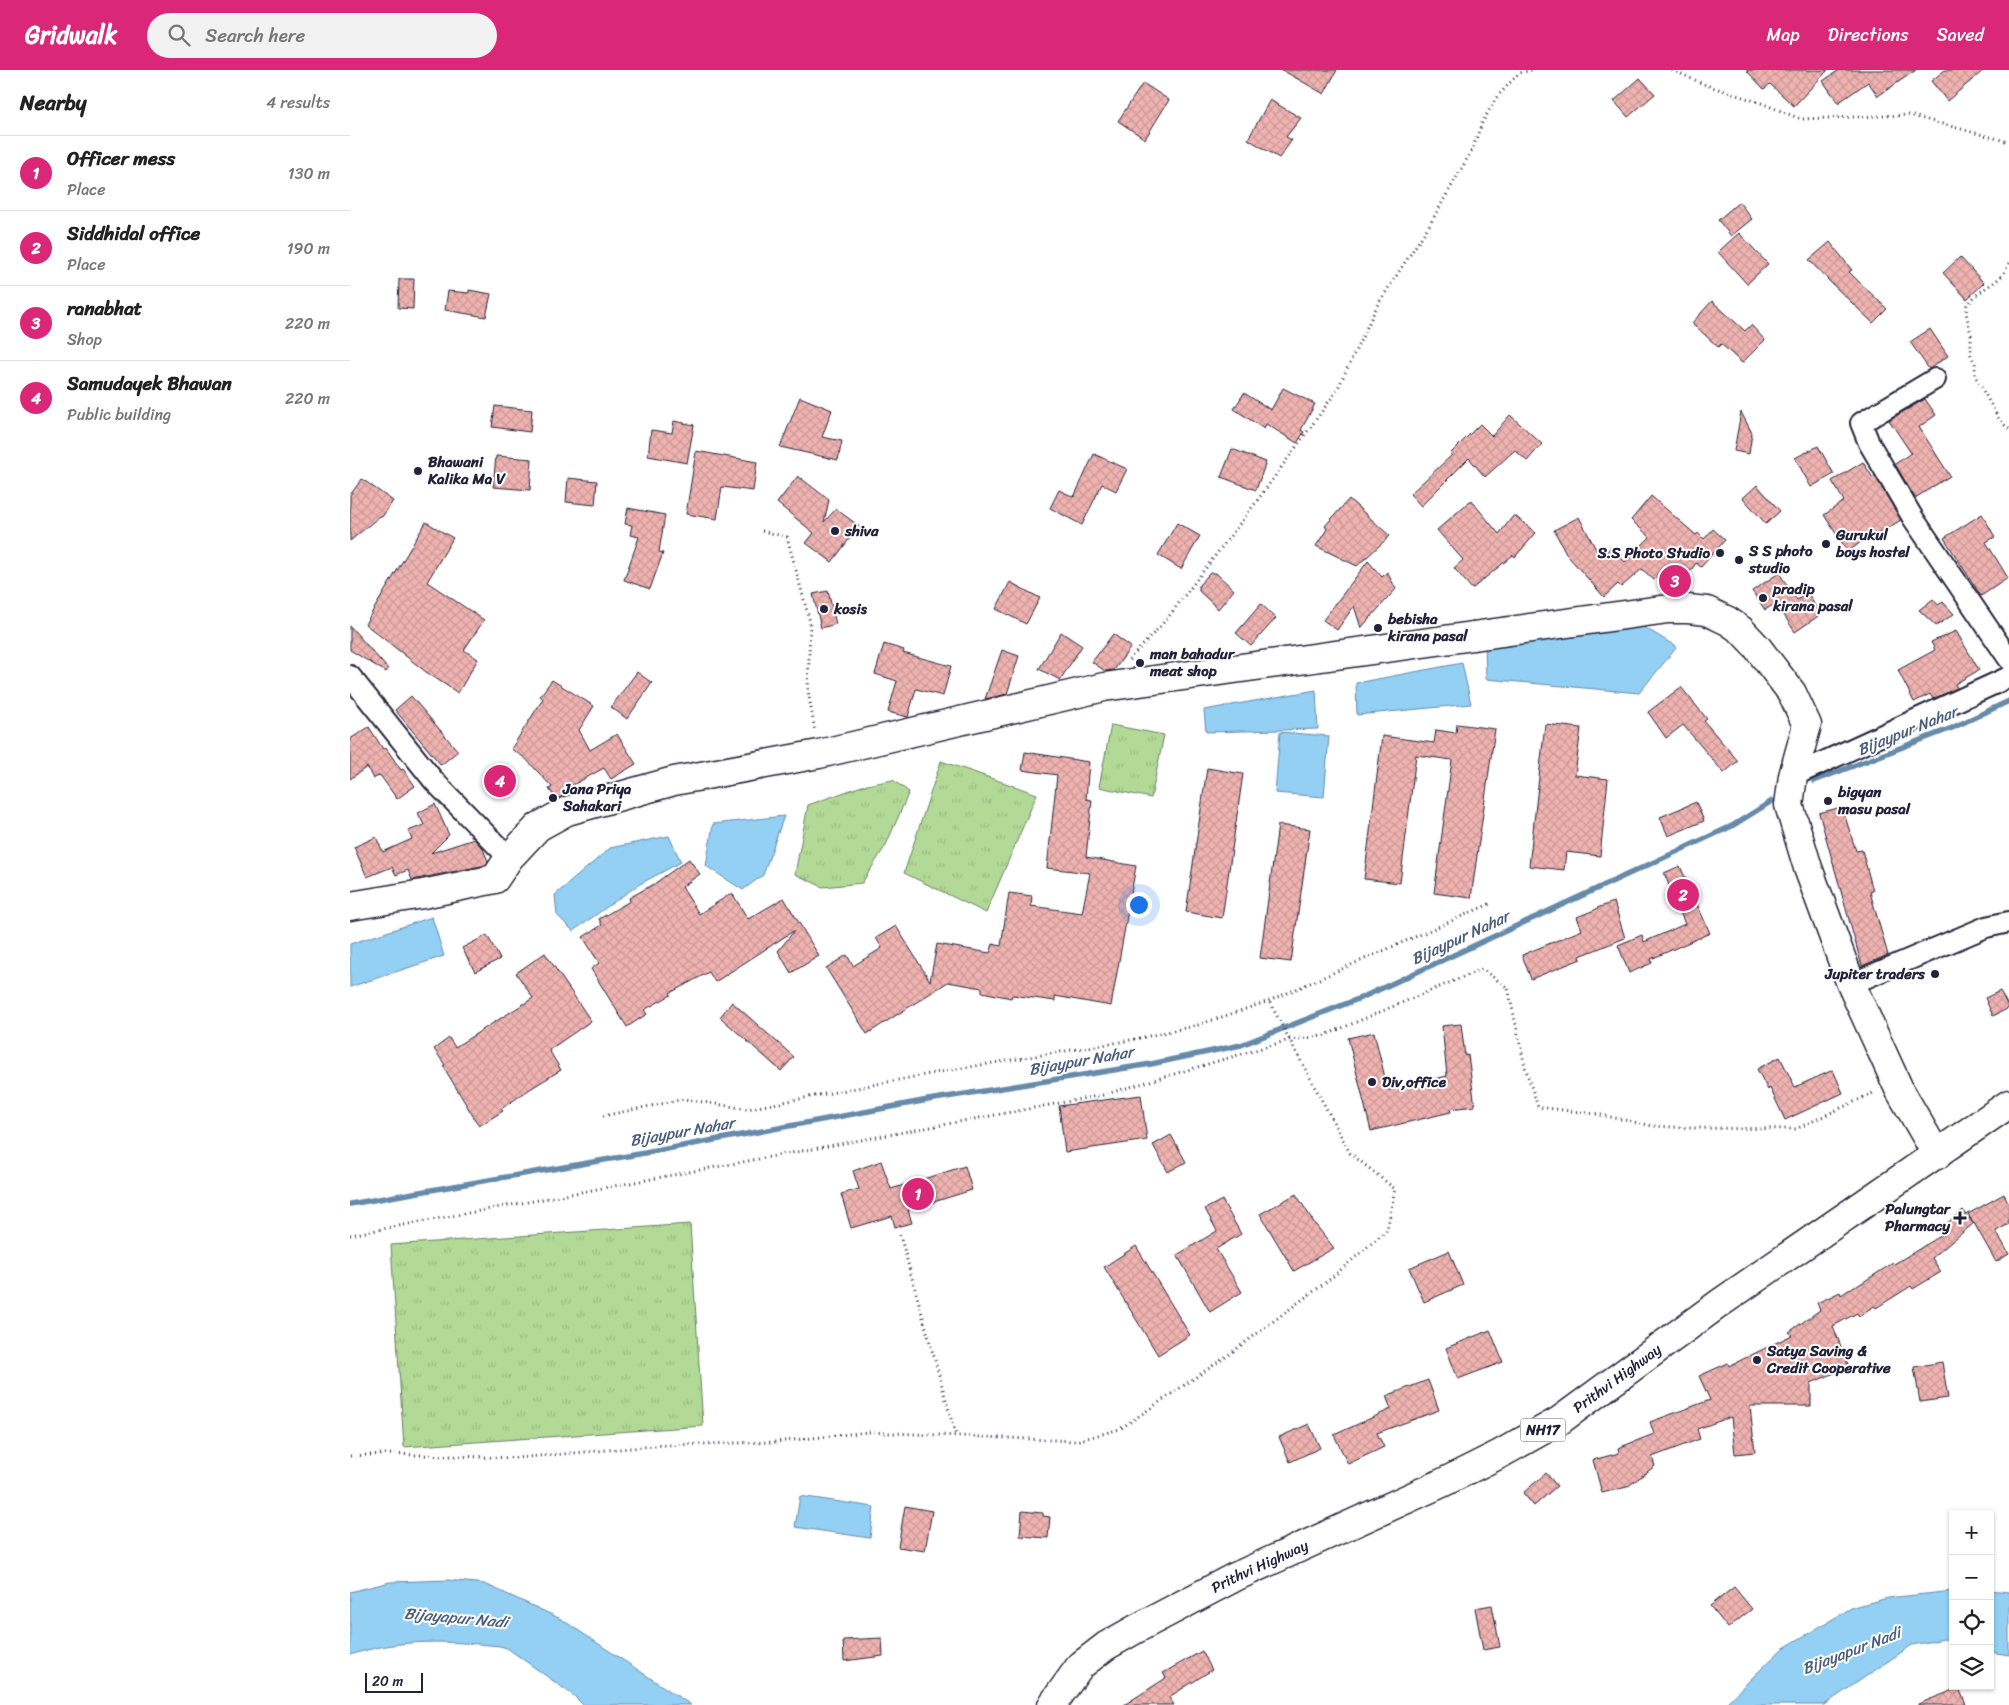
<!DOCTYPE html>
<meta charset="utf-8">
<style>
:root{--surface:#fff;--page:#f2f2f2;--text:#222;--muted:#767676;--line:#e0e0e0;--accent:#db2777}
body{margin:0;font-family:Sriracha,sans-serif;background:var(--page);color:var(--text)}
.controls{position:absolute;right:15px;bottom:15px;display:grid;overflow:hidden;border-radius:0px;box-shadow:0 1px 4px #0004}
.controls button{width:45px;height:45px;display:grid;place-items:center;padding:0;border:0;border-bottom:1px solid var(--line);background:var(--surface);color:var(--text);font:25px sans-serif}
.scale{position:absolute;left:15px;bottom:12px;width:58px;box-sizing:border-box;padding-left:5px;border:2px solid #22223b;border-top:0;font-size:14px;line-height:18px;white-space:nowrap;color:#22223b;-webkit-text-stroke:4px #fff;paint-order:stroke}
.you{position:absolute;left:788px;top:834px;width:18px;height:18px;margin:-12px;border:4px solid #fff;border-radius:50%;background:#1a73e8;box-shadow:0 0 0 8px #1a73e833}
.badge{display:grid;place-items:center;width:32px;height:32px;border-radius:50%;background:var(--accent);color:#fff;font-size:16px;font-weight:700}
.pin{position:absolute;translate:-50% -50%;border:2px solid #fff;box-shadow:0 1px 5px #0006}
.list{margin:0;padding:0;list-style:none}
h2{display:flex;justify-content:space-between;align-items:center;height:65px;margin:0;padding:0 20px;font-size:21px}
h2 small{font-size:16px;font-weight:400;color:var(--muted)}
.list li{display:grid;grid-template-columns:32px 1fr auto;gap:15px;align-items:center;box-sizing:border-box;height:75px;padding:0 20px;border-top:1px solid var(--line)}
.list b{display:block;font-size:19px;white-space:nowrap}
.list p{margin:0;font-size:16px;white-space:nowrap;color:var(--muted)}
.list em{font-size:16px;font-style:normal;color:var(--muted)}
.icon{flex:none;width:28px;height:28px;fill:none;stroke:currentColor;stroke-width:2;stroke-linecap:round;stroke-linejoin:round}
.map{position:relative;flex:none;width:1659px;height:1635px;overflow:hidden}
header{display:flex;align-items:center;gap:30px;box-sizing:border-box;height:70px;padding:0 25px;background:var(--accent);color:#fff}
header strong{font-size:24px}
nav{display:flex;gap:28px;margin-inline-start:auto;font-size:18px}
.search{width:350px;height:45px;background:var(--page);display:flex;align-items:center;gap:12px;box-sizing:border-box;padding:0 18px;border-radius:28px;color:var(--muted);font-size:19px}
main{display:flex}
aside{flex:1;background:var(--surface)}
.map>svg:first-child{display:block}
</style>
<header>
<strong>Gridwalk</strong>
<div class="search"><svg class="icon" aria-label="search" viewBox="0 0 24 24"><circle cx="10" cy="10" r="6"/><path d="M15 15l6 6"/></svg>Search here</div>
<nav><a>Map</a><a>Directions</a><a>Saved</a></nav>
</header>
<main>
<aside>
<h2>Nearby<small>4 results</small></h2>
<ul class="list">
<li><span class="badge">1</span><div><b>Officer mess</b><p>Place</p></div><em>130 m</em></li>
<li><span class="badge">2</span><div><b>Siddhidal office</b><p>Place</p></div><em>190 m</em></li>
<li><span class="badge">3</span><div><b>ranabhat</b><p>Shop</p></div><em>220 m</em></li>
<li><span class="badge">4</span><div><b>Samudayek Bhawan</b><p>Public building</p></div><em>220 m</em></li>
</ul>
</aside>
<div class="map">
<svg width="1659" height="1635" viewBox="0 0 1659 1635">
<defs>
<pattern id="park-tufts" width="24" height="20" patternUnits="userSpaceOnUse" patternTransform="scale(1.25)"><rect width="24" height="20" fill="#b2da96"/><path d="M3 7l-1-3M5 7V3M7 7l1-3M15 17l-1-3M17 17v-4M19 17l1-3" fill="none" stroke="#99bb82"/></pattern>
<pattern id="building-cross-hatch" width="8" height="8" patternUnits="userSpaceOnUse" patternTransform="scale(1.25)"><rect width="8" height="8" fill="#efb3b0"/><path d="M0 0l8 8M0 8l8-8" fill="none" stroke="#cd9a98"/></pattern>
</defs>
<rect width="100%" height="100%" fill="#fff"/>
<filter id="ink" filterUnits="userSpaceOnUse"><feTurbulence type="fractalNoise" baseFrequency=".02" numOctaves="2"/><feDisplacementMap in="SourceGraphic" scale="10" xChannelSelector="R" yChannelSelector="G"/><feConvolveMatrix kernelMatrix="1 2 1 2 8 2 1 2 1" color-interpolation-filters="sRGB"/></filter>
<g filter="url(#ink)">
<g fill="url(#park-tufts)" stroke="#6a7e68">
<path d="M761,655L814,665L801,728L749,717Z"/>
<path d="M591,691L687,724L636,843L554,803Z"/>
<path d="M543,710L559,722L536,775L512,813L473,817L445,804L458,735L512,716Z"/>
<path d="M340,1154L353,1356L54,1377L41,1175Z"/>
</g>
<g fill="#93d0f4" stroke="#668aaa">
<path d="M1294,557L1327,577L1289,623L1136,609L1135,571Z"/>
<path d="M1112,593L1121,634L1007,645L1006,613Z"/>
<path d="M966,620L968,659L856,662L854,640Z"/>
<path d="M930,662L979,666L974,727L925,723Z"/>
<path d="M434,746L413,805L393,820L356,796L363,754Z"/>
<path d="M319,766L331,792L288,815L223,861L207,845L205,825L260,778Z"/>
<path d="M82,847L94,886L0,917V874Z"/>
<path d="M450,1426L524,1437L520,1468L445,1457Z"/>
<path d="M98,1510L135,1514L211,1549L341,1635H233L223,1625L157,1578L150,1576C97,1571 52,1568 0,1585V1522L40,1512Z"/>
<path d="M1640,1520L1659,1522V1585L1640,1582Z"/>
<path d="M1603,1521V1571L1594,1569L1562,1575L1474,1635H1374L1432,1579L1503,1537L1538,1528Z"/>
</g>
<g fill="none" stroke-linecap="round" stroke-linejoin="round">
<g stroke="#668aaa" stroke-width="5.5">
<path d="M1464,711L1602,658L1659,631"/>
<path d="M0,1134L295,1083L578,1030L801,994L891,975L1013,927L1382,756L1422,731"/>
</g>
</g>
<g fill="url(#building-cross-hatch)" stroke="#22223b">
<path d="M932,0H987L974,24Z"/>
<path d="M1396,0H1478L1444,36L1420,14L1414,19Z"/>
<path d="M1489,0H1566L1528,26L1518,12L1488,33L1473,11Z"/>
<path d="M1595,0H1634L1597,31L1581,11Z"/>
<path d="M1290,8L1305,24L1278,47L1264,31Z"/>
<path d="M793,13L819,30L795,69L768,51Z"/>
<path d="M920,30L951,48L936,67L942,70L929,88L898,69Z"/>
<path d="M1389,132L1402,149L1381,166L1368,150Z"/>
<path d="M1389,163L1418,194L1397,214L1368,182Z"/>
<path d="M1480,172L1502,200L1499,202L1537,239L1523,253L1479,211L1459,190Z"/>
<path d="M1610,187L1634,213L1617,229L1593,203Z"/>
<path d="M49,209H64L63,239L48,238Z"/>
<path d="M119,220L141,224L136,247L95,240L98,221L119,223Z"/>
<path d="M1362,231L1395,261L1401,255L1415,270L1392,293L1371,274L1368,277L1342,253Z"/>
<path d="M1580,259L1598,286L1579,299L1560,272Z"/>
<path d="M933,318L965,334L951,360L954,362L947,373L916,354L914,359L884,339L894,323L921,340Z"/>
<path d="M450,327L482,340L472,367L492,371L488,390L430,377Z"/>
<path d="M1575,329L1586,345L1569,357L1600,406L1565,428L1545,394L1561,383L1539,350Z"/>
<path d="M145,336L182,340L180,362L142,357Z"/>
<path d="M1391,342L1402,363L1399,384L1384,381Z"/>
<path d="M1160,345L1192,374L1177,391L1165,380L1135,407L1119,388L1071,436L1060,424L1102,385L1100,384L1130,354L1142,366Z"/>
<path d="M324,351L344,355L337,393L298,386L301,360L322,363Z"/>
<path d="M1468,376L1484,404L1461,417L1445,388Z"/>
<path d="M882,379L916,392L906,420L871,407Z"/>
<path d="M346,381L407,392L403,421L372,417L367,449L336,444Z"/>
<path d="M744,384L777,399L766,421L752,414L732,455L700,438L709,420L724,427Z"/>
<path d="M146,386L182,389L180,420L143,417Z"/>
<path d="M1513,392L1523,408L1525,406L1551,450L1518,470L1516,468L1498,482L1474,445L1494,431L1482,411Z"/>
<path d="M448,406L479,430L474,452L486,439L509,456L482,492L456,473L464,463L427,433Z"/>
<path d="M218,408L247,411L245,435L216,432Z"/>
<path d="M12,409L43,431L32,447L30,446L0,471V425Z"/>
<path d="M1407,415L1430,441L1416,454L1393,428Z"/>
<path d="M1301,426L1346,465L1348,463L1354,469L1363,459L1375,470L1351,497L1346,493L1327,521L1307,507L1304,510L1292,499L1271,517L1268,514L1254,527L1217,485L1204,460L1229,447L1250,487L1261,477L1275,492L1300,467L1281,450Z"/>
<path d="M999,429L1040,466L1007,496L966,476L977,459L975,456Z"/>
<path d="M1121,430L1149,464L1164,445L1186,463L1165,487L1163,485L1122,519L1104,498L1113,490L1087,460Z"/>
<path d="M278,438L315,445L309,482L313,483L300,519L274,510L289,467L280,465L282,455L275,454Z"/>
<path d="M1632,444L1645,467L1636,472L1658,508L1631,526L1594,468Z"/>
<path d="M76,452L103,468L77,512L134,550L114,580L128,589L108,623L76,602L15,554Z"/>
<path d="M827,453L850,466L831,499L808,485Z"/>
<path d="M1018,491L1032,507L1037,502L1046,519L1011,558L1004,536L987,560L973,550Z"/>
<path d="M860,503H866L884,520L868,539L849,521V515Z"/>
<path d="M1429,503L1447,530L1458,523L1470,545L1445,562L1426,533L1415,540L1402,521Z"/>
<path d="M660,512L690,528L676,554L646,539Z"/>
<path d="M478,521L486,554L471,558L463,524Z"/>
<path d="M1583,529L1588,535L1593,532L1604,544L1586,556L1569,540Z"/>
<path d="M911,534L926,548L901,576L886,563Z"/>
<path d="M0,556L38,599L36,602L0,580Z"/>
<path d="M1606,561L1629,600L1605,614L1607,618L1583,629L1580,624L1564,632L1548,600L1585,580L1581,572Z"/>
<path d="M711,562L732,576L710,610L689,599Z"/>
<path d="M763,564L781,577L764,600L755,601L742,592Z"/>
<path d="M534,574L554,580L553,583L601,596L593,626L566,619L558,647L538,642L547,611L525,604Z"/>
<path d="M652,580L669,586L657,624L635,629Z"/>
<path d="M287,602L302,613L277,649L261,637Z"/>
<path d="M202,610L244,636L229,660L240,680L267,664L286,694L261,709L254,698L221,716L225,722L206,729L199,719L202,717L175,688L161,679L193,629L190,626Z"/>
<path d="M1331,617L1357,649L1354,651L1388,691L1374,703L1333,655L1316,668L1298,642Z"/>
<path d="M61,626L108,681L91,695L45,640Z"/>
<path d="M1107,654L1145,659L1121,828L1084,823L1102,690L1066,685L1050,813L1014,809L1032,666L1084,673L1086,660L1106,663Z"/>
<path d="M1195,654L1231,658L1225,705L1258,709L1250,786L1216,782L1214,800L1179,796Z"/>
<path d="M19,657L33,679L36,678L51,700L53,699L65,716L47,729L30,705L23,709L17,697L0,709V669Z"/>
<path d="M675,682L739,692L736,729L742,730L736,787L786,796L761,936L705,926V931L662,925L661,928L632,922V918L598,912L517,964L476,898L497,885L503,896L532,878L526,868L546,856L580,911L587,874L640,883L643,874L651,876L659,823L682,826L681,836L732,843L740,803L697,798L707,705L672,700Z"/>
<path d="M857,698L893,704L872,848L836,842Z"/>
<path d="M1346,732L1354,751L1318,766L1310,747Z"/>
<path d="M85,734L99,765L81,783L124,769L133,779L138,791L136,795L62,810L58,800L46,805L42,797L17,807L4,777L26,767L33,782L62,769L58,761L74,755L68,743Z"/>
<path d="M1492,737L1506,781L1512,780L1523,821L1520,822L1538,885L1512,896L1469,743Z"/>
<path d="M928,755L960,759L941,892L910,888Z"/>
<path d="M339,789L350,804L332,817L349,844L382,823L398,849L434,828L469,886L441,903L428,881L445,860L365,912L359,902L320,923L321,925L294,940L297,944L277,957L241,899L249,893L233,867L252,855L249,849L280,831L279,828L304,814Z"/>
<path d="M1330,796L1360,863L1301,889L1302,893L1279,903L1268,875L1292,865L1294,872L1335,854L1314,803Z"/>
<path d="M1264,832L1275,868L1230,886L1231,889L1181,909L1172,885L1232,860L1227,847L1247,839V838Z"/>
<path d="M137,865L150,889L125,902L112,878Z"/>
<path d="M195,883L241,951L199,980L211,1000L180,1019L151,1039L153,1041L129,1056L93,996L95,995L84,979L99,968L105,977L183,928L166,903Z"/>
<path d="M1650,921L1659,938L1643,946L1635,928Z"/>
<path d="M382,932L444,987L431,1001L370,947Z"/>
<path d="M1111,954L1115,986L1118,985L1125,1036L1100,1039L1101,1042L1021,1061L998,968L1024,962L1038,1020L1097,1006L1092,956Z"/>
<path d="M1430,987L1445,1017L1483,1000L1493,1023L1435,1050L1420,1018L1418,1020L1407,999Z"/>
<path d="M791,1025L797,1070L715,1082L709,1036Z"/>
<path d="M821,1065L836,1092L818,1102L803,1075Z"/>
<path d="M531,1091L541,1119L615,1096L622,1120L558,1140L562,1153L545,1157L542,1146L501,1158L491,1124L509,1119L503,1101Z"/>
<path d="M946,1124L965,1154L984,1178L944,1201L910,1144Z"/>
<path d="M1654,1124L1659,1134V1154L1646,1161L1659,1184L1646,1192L1624,1153L1582,1188L1591,1202L1563,1219L1561,1216L1526,1238L1524,1236L1509,1246L1507,1243L1483,1256L1499,1297L1461,1313V1336H1400L1405,1382L1385,1384L1381,1347L1347,1359L1350,1369L1302,1387L1305,1396L1277,1417L1252,1423L1243,1390L1269,1383L1268,1378L1304,1364L1300,1352L1360,1330L1349,1306L1378,1293L1379,1296L1442,1265L1439,1262L1470,1240L1467,1233L1490,1222L1491,1225L1506,1215L1507,1216L1543,1193L1544,1194L1594,1164L1590,1159L1613,1140L1623,1153L1618,1144Z"/>
<path d="M872,1130L891,1164L866,1179L892,1222L860,1242L827,1185L867,1161L855,1139Z"/>
<path d="M786,1176L840,1265L808,1285L754,1197Z"/>
<path d="M1099,1181L1113,1215L1074,1232L1059,1198Z"/>
<path d="M1140,1260L1153,1292L1108,1309L1096,1278Z"/>
<path d="M1592,1292L1598,1328L1570,1332L1564,1297Z"/>
<path d="M1078,1310L1089,1340L1027,1363L1034,1377L998,1394L984,1365L1041,1339L1036,1326Z"/>
<path d="M959,1354L970,1378L940,1392L929,1367Z"/>
<path d="M1196,1403L1207,1416L1184,1436L1173,1423Z"/>
<path d="M555,1436L582,1441L575,1481L548,1477Z"/>
<path d="M672,1441L693,1443V1446L700,1447L698,1468L670,1466Z"/>
<path d="M1384,1517L1402,1539L1378,1558L1360,1536Z"/>
<path d="M1142,1535L1150,1577L1133,1580L1125,1538Z"/>
<path d="M532,1568L533,1586L494,1591L493,1570Z"/>
<path d="M852,1581L862,1600L819,1627L824,1635H774L816,1608L813,1603Z"/>
<path d="M1609,1618L1616,1635H1568V1634Z"/>
</g>
<g fill="none" stroke-linecap="round" stroke-linejoin="round">
<defs>
<g id="street">
<path d="M1585,309L1511,353L1519,373L1563,448L1659,589"/>
<path d="M0,606L84,711L159,788"/>
<path d="M1443,706L1659,607"/>
<path d="M1501,914L1636,857L1659,852"/>
</g>
<path id="secondary" d="M0,836L73,824L145,809L159,788L188,757L217,741L324,711L469,684L754,617L1318,539H1338L1357,541L1378,551L1391,560L1407,577L1442,623L1457,655L1443,706L1439,735L1458,798L1501,914L1549,1019L1587,1085"/>
<g id="highway">
<path id="s1" d="M702,1635L730,1596L756,1576L786,1559L885,1507L1092,1413L1150,1384L1209,1351L1370,1233L1659,1034"/>
</g>
</defs>
<use href="#street" stroke="#22223b" stroke-width="24"/>
<use href="#secondary" stroke="#22223b" stroke-width="31"/>
<use href="#highway" stroke="#22223b" stroke-width="31"/>
<g stroke="#22223b" stroke-width="3" stroke-dasharray="1 4" stroke-linecap="butt">
<path d="M1322,0L1356,15L1411,33L1451,49L1559,45L1659,72"/>
<path d="M1659,193C1651,212 1642,212 1628,224C1624,227 1621,231 1617,235L1616,243L1621,265V285L1625,294V306L1650,351L1659,359"/>
<path d="M412,461L437,467L460,552L458,621L465,661"/>
<path d="M779,590L816,550L904,435L986,322L1028,234L1080,154L1122,80L1132,53L1146,28L1169,3L1182,0"/>
<path d="M253,1046L334,1029L397,1039L595,1001L776,971L848,955L919,931L1142,833"/>
<path d="M0,1165L753,1025L939,970L973,966L1132,899L1158,918L1175,997L1188,1037L1246,1044L1303,1056L1341,1058L1446,1059L1525,1022"/>
<path d="M550,1165L606,1366"/>
<path d="M0,1386L36,1384L166,1388L316,1375L425,1372L518,1362L726,1371L770,1359L877,1286L980,1209L1037,1160L1045,1119L1000,1083L919,931"/>
</g>
<use href="#street" stroke="#fff" stroke-width="20"/>
<use href="#secondary" stroke="#fff" stroke-width="28"/>
<use href="#highway" stroke="#fff" stroke-width="28"/>
</g>
</g>
<g fill="#22223b" stroke="#fff" stroke-width="2">
<circle cx="68" cy="401" r="5"/>
<circle cx="485" cy="461" r="5"/>
<circle cx="1476" cy="474" r="5"/>
<circle cx="1370" cy="483" r="5"/>
<circle cx="1389" cy="490" r="5"/>
<circle cx="1413" cy="528" r="5"/>
<circle cx="474" cy="539" r="5"/>
<circle cx="1028" cy="558" r="5"/>
<circle cx="790" cy="593" r="5"/>
<circle cx="203" cy="728" r="5"/>
<circle cx="1478" cy="731" r="5"/>
<circle cx="1585" cy="904" r="5"/>
<circle cx="1022" cy="1012" r="5"/>
<path d="M1607.5 1140.5h5v5h5v5h-5v5h-5v-5h-5v-5h5z"/>
<circle cx="1407" cy="1290" r="5"/>
</g>
<g text-anchor="middle" stroke-width="4" stroke-linejoin="round" paint-order="stroke">
<rect fill="#fff" stroke="#646476" stroke-width="1" x="1170.5" y="1348.5" width="45" height="23" rx="4"/>
<g font-size="14" font-weight="bold" fill="#22223b">
<text x="1193" y="1365">NH17</text>
</g>
<g font-size="15" font-weight="bold" fill="#22223b" stroke="#fff" text-anchor="start">
<text x="78" y="397">Bhawani<tspan x="78" dy="17">Kalika Ma V</tspan></text>
<text x="495" y="466">shiva</text>
<text x="1486" y="470">Gurukul<tspan x="1486" dy="17">boys hostel</tspan></text>
<text x="1399" y="486">S S photo<tspan x="1399" dy="17">studio</tspan></text>
<text x="1360" y="488" text-anchor="end">S.S Photo Studio</text>
<text x="1423" y="524">pradip<tspan x="1423" dy="17">kirana pasal</tspan></text>
<text x="484" y="544">kosis</text>
<text x="1038" y="554">bebisha<tspan x="1038" dy="17">kirana pasal</tspan></text>
<text x="800" y="589">man bahadur<tspan x="800" dy="17">meat shop</tspan></text>
<text x="213" y="724">Jana Priya<tspan x="213" dy="17">Sahakari</tspan></text>
<text x="1488" y="727">bigyan<tspan x="1488" dy="17">masu pasal</tspan></text>
<text x="1575" y="909" text-anchor="end">Jupiter traders</text>
<text x="1032" y="1017">Div,office</text>
<text x="1600" y="1144" text-anchor="end">Palungtar<tspan x="1600" dy="17">Pharmacy</tspan></text>
<text x="1417" y="1286">Satya Saving &amp;<tspan x="1417" dy="17">Credit Cooperative</tspan></text>
</g>
<g font-size="15" fill="#22223b" stroke="#fff">
<text dy="5" stroke="none"><textPath href="#s1" startOffset="659">Prithvi Highway</textPath></text>
<text dy="5" stroke="none"><textPath href="#s1" startOffset="254">Prithvi Highway</textPath></text>
</g>
<g font-size="16" font-style="italic" fill="#4a5f7c" stroke="#fff">
<text transform="translate(1557 660) rotate(-22)" y="6">Bijaypur Nahar</text>
<text transform="translate(1110 867) rotate(-25)" y="6">Bijaypur Nahar</text>
<text transform="translate(731 990) rotate(-10)" y="6">Bijaypur Nahar</text>
<text transform="translate(332 1061) rotate(-10)" y="6">Bijaypur Nahar</text>
<text transform="translate(106 1547) rotate(5)" y="6">Bijayapur Nadi</text>
<text transform="translate(1501 1580) rotate(-21)" y="6">Bijayapur Nadi</text>
</g>
</g>
</svg>
<div class="controls">
<button>+</button>
<button>−</button>
<button><svg class="icon" aria-label="locate" viewBox="0 0 24 24"><circle cx="12" cy="12" r="6"/><path d="M12 2v4M12 18v4M2 12h4M18 12h4"/></svg></button>
<button><svg class="icon" aria-label="layers" viewBox="0 0 24 24"><path d="M12 4l9 5-9 5-9-5zM3 14l9 5 9-5"/></svg></button>
</div>
<div class="scale">20 m</div>
<div class="you"></div>
<div class="pin badge" style="left:568px;top:1124px">1</div>
<div class="pin badge" style="left:1333px;top:825px">2</div>
<div class="pin badge" style="left:1325px;top:511px">3</div>
<div class="pin badge" style="left:150px;top:711px">4</div>
</div>
</main>
